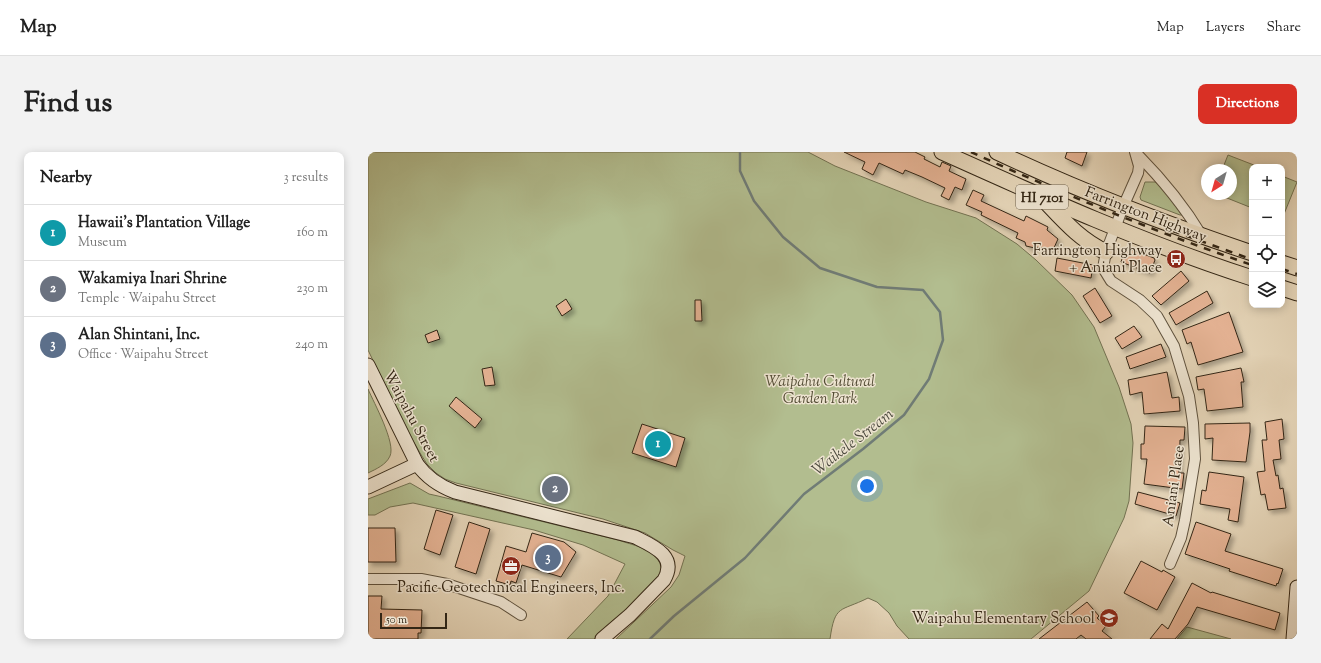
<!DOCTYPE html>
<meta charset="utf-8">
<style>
:root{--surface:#fff;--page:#f2f2f2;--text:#222;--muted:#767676;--line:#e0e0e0;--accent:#d93025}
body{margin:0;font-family:"Sorts Mill Goudy",serif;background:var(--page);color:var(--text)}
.controls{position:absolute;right:12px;top:12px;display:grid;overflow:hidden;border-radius:8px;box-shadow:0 2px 10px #0003}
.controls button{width:36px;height:36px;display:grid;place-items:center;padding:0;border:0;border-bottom:1px solid var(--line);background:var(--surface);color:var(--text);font:20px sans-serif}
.compass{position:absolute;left:833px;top:12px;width:36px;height:36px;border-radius:50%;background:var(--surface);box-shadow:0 2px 10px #0003;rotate:217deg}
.scale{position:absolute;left:12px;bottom:10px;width:67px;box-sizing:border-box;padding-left:4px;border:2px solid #332615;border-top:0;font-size:11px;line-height:14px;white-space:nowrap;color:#332615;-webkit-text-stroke:3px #ede3d0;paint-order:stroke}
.you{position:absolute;left:499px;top:334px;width:14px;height:14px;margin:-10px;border:3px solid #fff;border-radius:50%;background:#1a73e8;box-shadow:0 0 0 6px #1a73e833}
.badge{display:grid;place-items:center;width:26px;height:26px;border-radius:50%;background:var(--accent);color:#fff;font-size:13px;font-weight:700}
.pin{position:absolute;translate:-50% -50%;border:2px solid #fff;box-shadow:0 1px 4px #0006}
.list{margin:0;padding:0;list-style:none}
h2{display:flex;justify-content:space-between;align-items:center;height:52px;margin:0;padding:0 16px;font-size:17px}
h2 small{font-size:13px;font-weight:400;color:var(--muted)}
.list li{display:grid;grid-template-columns:26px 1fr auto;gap:12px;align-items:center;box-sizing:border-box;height:56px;padding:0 16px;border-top:1px solid var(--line)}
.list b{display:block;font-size:15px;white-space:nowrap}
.list p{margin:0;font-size:13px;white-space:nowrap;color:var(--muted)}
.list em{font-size:13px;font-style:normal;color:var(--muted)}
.icon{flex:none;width:22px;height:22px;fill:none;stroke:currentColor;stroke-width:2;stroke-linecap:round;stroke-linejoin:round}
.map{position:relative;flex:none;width:929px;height:487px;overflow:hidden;border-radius:8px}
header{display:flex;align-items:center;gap:24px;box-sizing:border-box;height:56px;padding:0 20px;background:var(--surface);border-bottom:1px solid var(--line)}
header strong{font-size:19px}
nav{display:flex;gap:22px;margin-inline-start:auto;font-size:14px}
.intro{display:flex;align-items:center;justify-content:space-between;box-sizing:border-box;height:96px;padding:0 24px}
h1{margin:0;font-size:28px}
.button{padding:10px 18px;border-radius:8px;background:var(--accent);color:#fff;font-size:14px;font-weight:700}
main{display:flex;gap:24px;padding:0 24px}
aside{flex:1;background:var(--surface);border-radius:8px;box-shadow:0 2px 10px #0003}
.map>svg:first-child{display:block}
</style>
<header>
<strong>Map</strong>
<nav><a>Map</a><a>Layers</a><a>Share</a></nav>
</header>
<div class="intro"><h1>Find us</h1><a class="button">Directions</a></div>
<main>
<aside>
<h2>Nearby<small>3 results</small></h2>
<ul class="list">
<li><span class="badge" style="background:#0f9aa8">1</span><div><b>Hawaii's Plantation Village</b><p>Museum</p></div><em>160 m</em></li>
<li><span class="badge" style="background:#6b7280">2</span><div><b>Wakamiya Inari Shrine</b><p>Temple · Waipahu Street</p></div><em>230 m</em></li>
<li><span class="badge" style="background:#5c6f8a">3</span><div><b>Alan Shintani, Inc.</b><p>Office · Waipahu Street</p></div><em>240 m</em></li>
</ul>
</aside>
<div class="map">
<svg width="929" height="487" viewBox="0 0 929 487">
<defs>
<filter id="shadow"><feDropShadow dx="3.5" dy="3.5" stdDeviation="2" flood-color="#0004"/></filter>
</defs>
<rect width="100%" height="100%" fill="#e4d4b7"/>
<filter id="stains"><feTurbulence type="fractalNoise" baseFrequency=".005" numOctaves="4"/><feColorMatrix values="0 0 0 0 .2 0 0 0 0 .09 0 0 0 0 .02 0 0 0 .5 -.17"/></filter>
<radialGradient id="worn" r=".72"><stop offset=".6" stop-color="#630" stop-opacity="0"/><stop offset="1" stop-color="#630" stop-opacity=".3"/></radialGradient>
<g fill="#b2bd8f" stroke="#727252">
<path d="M0,0H440L467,14L558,50L608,66L649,92L668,108L704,143L726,175L751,235L763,272L765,291L761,349L756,366L721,439L663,487H541L529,474L521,461L509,450L500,446C472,460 467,452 462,487H248L303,435L311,423L317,404L305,398L277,381L235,367L88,331L77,327L68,321L59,312L52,301L35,271L0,198Z"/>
<path d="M860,3L891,15H884V56L849,42H863V18H854Z"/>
<path d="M914,24L929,30L914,67Z"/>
<path d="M777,30H787L792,33L814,63H812L773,48L772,45Z"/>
<path d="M0,237C6,251 28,291 22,304C18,313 8,317 0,321Z"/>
<path d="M42,331L61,342L70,344L250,388C264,393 285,396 292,411C300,426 259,457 248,466C240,472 233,480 226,487H199L240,444L257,412L215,393L166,378L45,351L22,355L7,363H0V347Z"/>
<path d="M819,475L863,487H809Z"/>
</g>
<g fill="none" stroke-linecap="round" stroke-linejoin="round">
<path stroke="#707c76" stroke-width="2.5" d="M282,487L306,464L377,406L436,342L495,297L536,263L561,227L575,188L572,160L555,138L509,135L452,116L415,85L386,49L372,19V0"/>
</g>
<g fill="#e4b293" stroke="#332615" filter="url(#shadow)">
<path d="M476,0H547L557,5L556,7L572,15L574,10L583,14L581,19L598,27L594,38L587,35L581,48L573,44L577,36L554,25L537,18L535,22L511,11L505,23L494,17L497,10Z"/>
<path d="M699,0H719L714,14L697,6Z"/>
<path d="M605,38L616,43L613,49L656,69L658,64L680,75L679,78L690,87L685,98L668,95L667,96L658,94L657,90L648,86L650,81L613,63L614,60L598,53Z"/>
<path d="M757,97H762L786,106L787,108L782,121L753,110Z"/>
<path d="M689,106L725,113L723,126L687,119Z"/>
<path d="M813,119L821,129L793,153L784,144Z"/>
<path d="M727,136L744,164L732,171L715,144Z"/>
<path d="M839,139L845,151L808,173L801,161Z"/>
<path d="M198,147L204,157L194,164L188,154Z"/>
<path d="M327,148H333L334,169H327Z"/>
<path d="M861,160L875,200L830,213L823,190L819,192L814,178Z"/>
<path d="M766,174L774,185L754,197L747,186Z"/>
<path d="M69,178L72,187L60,191L57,183Z"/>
<path d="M793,192L798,205L762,217L758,205Z"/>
<path d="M124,215L127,233L117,234L114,217Z"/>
<path d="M873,216L876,230H873L875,255L839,259L836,237L830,238L828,225Z"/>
<path d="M799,220L804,246L811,245L812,259L776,262L774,240L762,243L760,228Z"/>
<path d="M88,245L114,267L107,276L81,254Z"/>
<path d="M914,267L916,287L911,288L913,307L905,308L908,324L910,323L912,337L915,336L918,356L900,358L897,342L893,343L889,320L897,319L894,288H899L897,270Z"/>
<path d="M882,271V280L878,310L844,308L845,286L837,287V272Z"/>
<path d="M274,272L317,286L308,315L264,301Z"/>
<path d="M777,274L817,275L816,288H812L811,316V321H816L814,337L776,332L779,307H773V292H776Z"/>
<path d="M841,320L876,325L870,370L860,368L862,357L832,352L834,338L838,339Z"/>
<path d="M185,330L193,333L189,345L181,341Z"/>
<path d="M770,340L812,351L808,364L767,352Z"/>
<path d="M68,358L85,363L72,403L56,397Z"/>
<path d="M101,370L122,377L108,422L87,415Z"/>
<path d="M828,370L863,382L857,399L915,417L910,432L909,431L908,434L861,419L862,417L817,402Z"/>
<path d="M0,376H27L28,410H0Z"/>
<path d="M164,381L196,390L208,400L193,425L154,413L148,431L143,429L142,433L128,429L138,394L158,400Z"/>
<path d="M773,409L794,420L795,418L807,425L789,458L756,441Z"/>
<path d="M824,431L843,441L844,440L912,461L907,478L829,455L820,472L807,487H782L794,472L800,477Z"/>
<path d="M0,444H14L13,457L54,458L53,481H50V487H0Z"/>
<path d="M719,450L731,464L729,466L738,474L734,479L744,487H718L713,483L708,487H671Z"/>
</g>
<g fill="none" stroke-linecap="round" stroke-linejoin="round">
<defs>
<g id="street">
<path d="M767,0L771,14L770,21L755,55L738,100L735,116L743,129L772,148L789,164L806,194L821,244L825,271L827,307L817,368L813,386L802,412"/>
<path d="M768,1C793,26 816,54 834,84"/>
<path d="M0,427H53L79,432L133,450L153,463"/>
</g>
<g id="secondary">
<path d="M0,213L49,312C59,326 71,334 87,340L267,385C285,394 310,404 296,428L262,463L234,487"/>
<path d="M0,335L49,312"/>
<path d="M925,487L929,435"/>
</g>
<g id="primary">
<path d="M574,0C676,46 778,92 884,126"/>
<path d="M629,0C712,39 797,72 884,101"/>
<path d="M676,48C695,68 712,88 738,100"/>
<path d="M914,111L929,116"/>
<path d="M914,136L929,141"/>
</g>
</defs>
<use href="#street" stroke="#5f523e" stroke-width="12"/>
<use href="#secondary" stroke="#332615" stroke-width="15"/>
<use href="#primary" stroke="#332615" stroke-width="17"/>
<use href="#street" stroke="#ede3d0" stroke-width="10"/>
<use href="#secondary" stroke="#ede3d0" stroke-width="13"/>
<use href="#primary" stroke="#e4d4b7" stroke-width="15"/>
<g stroke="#332615" stroke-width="2.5" stroke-dasharray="7 7" stroke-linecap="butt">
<path d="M603,0C695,42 788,80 884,113"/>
<path d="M805,79L880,106"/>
<path d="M914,117L929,122"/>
</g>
</g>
<defs>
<symbol id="bus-disc" viewBox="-11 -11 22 22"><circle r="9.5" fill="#8f2418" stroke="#ede3d0"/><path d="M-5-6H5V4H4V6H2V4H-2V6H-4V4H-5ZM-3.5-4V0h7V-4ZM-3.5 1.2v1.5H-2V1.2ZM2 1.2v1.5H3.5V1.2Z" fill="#fff"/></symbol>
<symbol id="office-disc" viewBox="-11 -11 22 22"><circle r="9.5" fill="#8f2418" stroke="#ede3d0"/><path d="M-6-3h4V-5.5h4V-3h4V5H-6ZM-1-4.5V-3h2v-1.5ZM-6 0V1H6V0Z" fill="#fff"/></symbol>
<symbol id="school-disc" viewBox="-11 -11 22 22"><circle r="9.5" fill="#8f2418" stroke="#ede3d0"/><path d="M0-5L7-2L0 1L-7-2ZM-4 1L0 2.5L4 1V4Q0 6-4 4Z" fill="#fff"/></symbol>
</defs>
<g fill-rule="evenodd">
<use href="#bus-disc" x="797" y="96" width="22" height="22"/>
<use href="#office-disc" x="132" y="403" width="22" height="22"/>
<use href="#school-disc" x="730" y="455" width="22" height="22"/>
</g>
<g text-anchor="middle" stroke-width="3" stroke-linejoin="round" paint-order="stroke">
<rect fill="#ede3d0" stroke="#6b5f4d" stroke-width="1" x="648" y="33" width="52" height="24" rx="3"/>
<g font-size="14" font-weight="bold" fill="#332615">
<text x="674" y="50">HI 7101</text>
</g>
<g font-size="15" fill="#332615" stroke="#ede3d0">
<text transform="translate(778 62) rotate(21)" y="5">Farrington Highway</text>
<text transform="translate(44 264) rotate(62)" y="5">Waipahu Street</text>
<text transform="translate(805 334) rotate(-82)" y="5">Aniani Place</text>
</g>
<g font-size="15" fill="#332615" stroke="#ede3d0" text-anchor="end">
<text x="794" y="103">Farrington Highway<tspan x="794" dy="17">+ Aniani Place</tspan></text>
<text x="143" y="440" text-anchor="middle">Pacific Geotechnical Engineers, Inc.</text>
<text x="727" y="471">Waipahu Elementary School</text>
</g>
<g font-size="15" font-style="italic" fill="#534c34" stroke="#ede3d0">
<text x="452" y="234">Waipahu Cultural<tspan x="452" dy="17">Garden Park</tspan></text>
</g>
<g font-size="16" font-style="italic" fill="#4c4a3e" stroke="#ede3d0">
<text transform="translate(484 289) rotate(-38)" y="6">Waikele Stream</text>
</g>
</g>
<rect width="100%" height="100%" filter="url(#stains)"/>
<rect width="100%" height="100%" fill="url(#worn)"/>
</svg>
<div class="controls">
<button>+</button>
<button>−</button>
<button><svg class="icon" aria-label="locate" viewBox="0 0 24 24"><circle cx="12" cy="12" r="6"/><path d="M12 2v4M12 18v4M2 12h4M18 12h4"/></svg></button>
<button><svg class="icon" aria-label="layers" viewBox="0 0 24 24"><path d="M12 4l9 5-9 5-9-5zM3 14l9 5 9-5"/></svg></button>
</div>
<svg class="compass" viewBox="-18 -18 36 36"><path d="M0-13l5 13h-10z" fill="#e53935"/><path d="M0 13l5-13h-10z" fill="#767676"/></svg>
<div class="scale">50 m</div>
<div class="you"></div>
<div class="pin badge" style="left:290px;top:292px;background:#0f9aa8">1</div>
<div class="pin badge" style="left:187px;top:337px;background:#6b7280">2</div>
<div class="pin badge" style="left:180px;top:406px;background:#5c6f8a">3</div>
</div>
</main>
